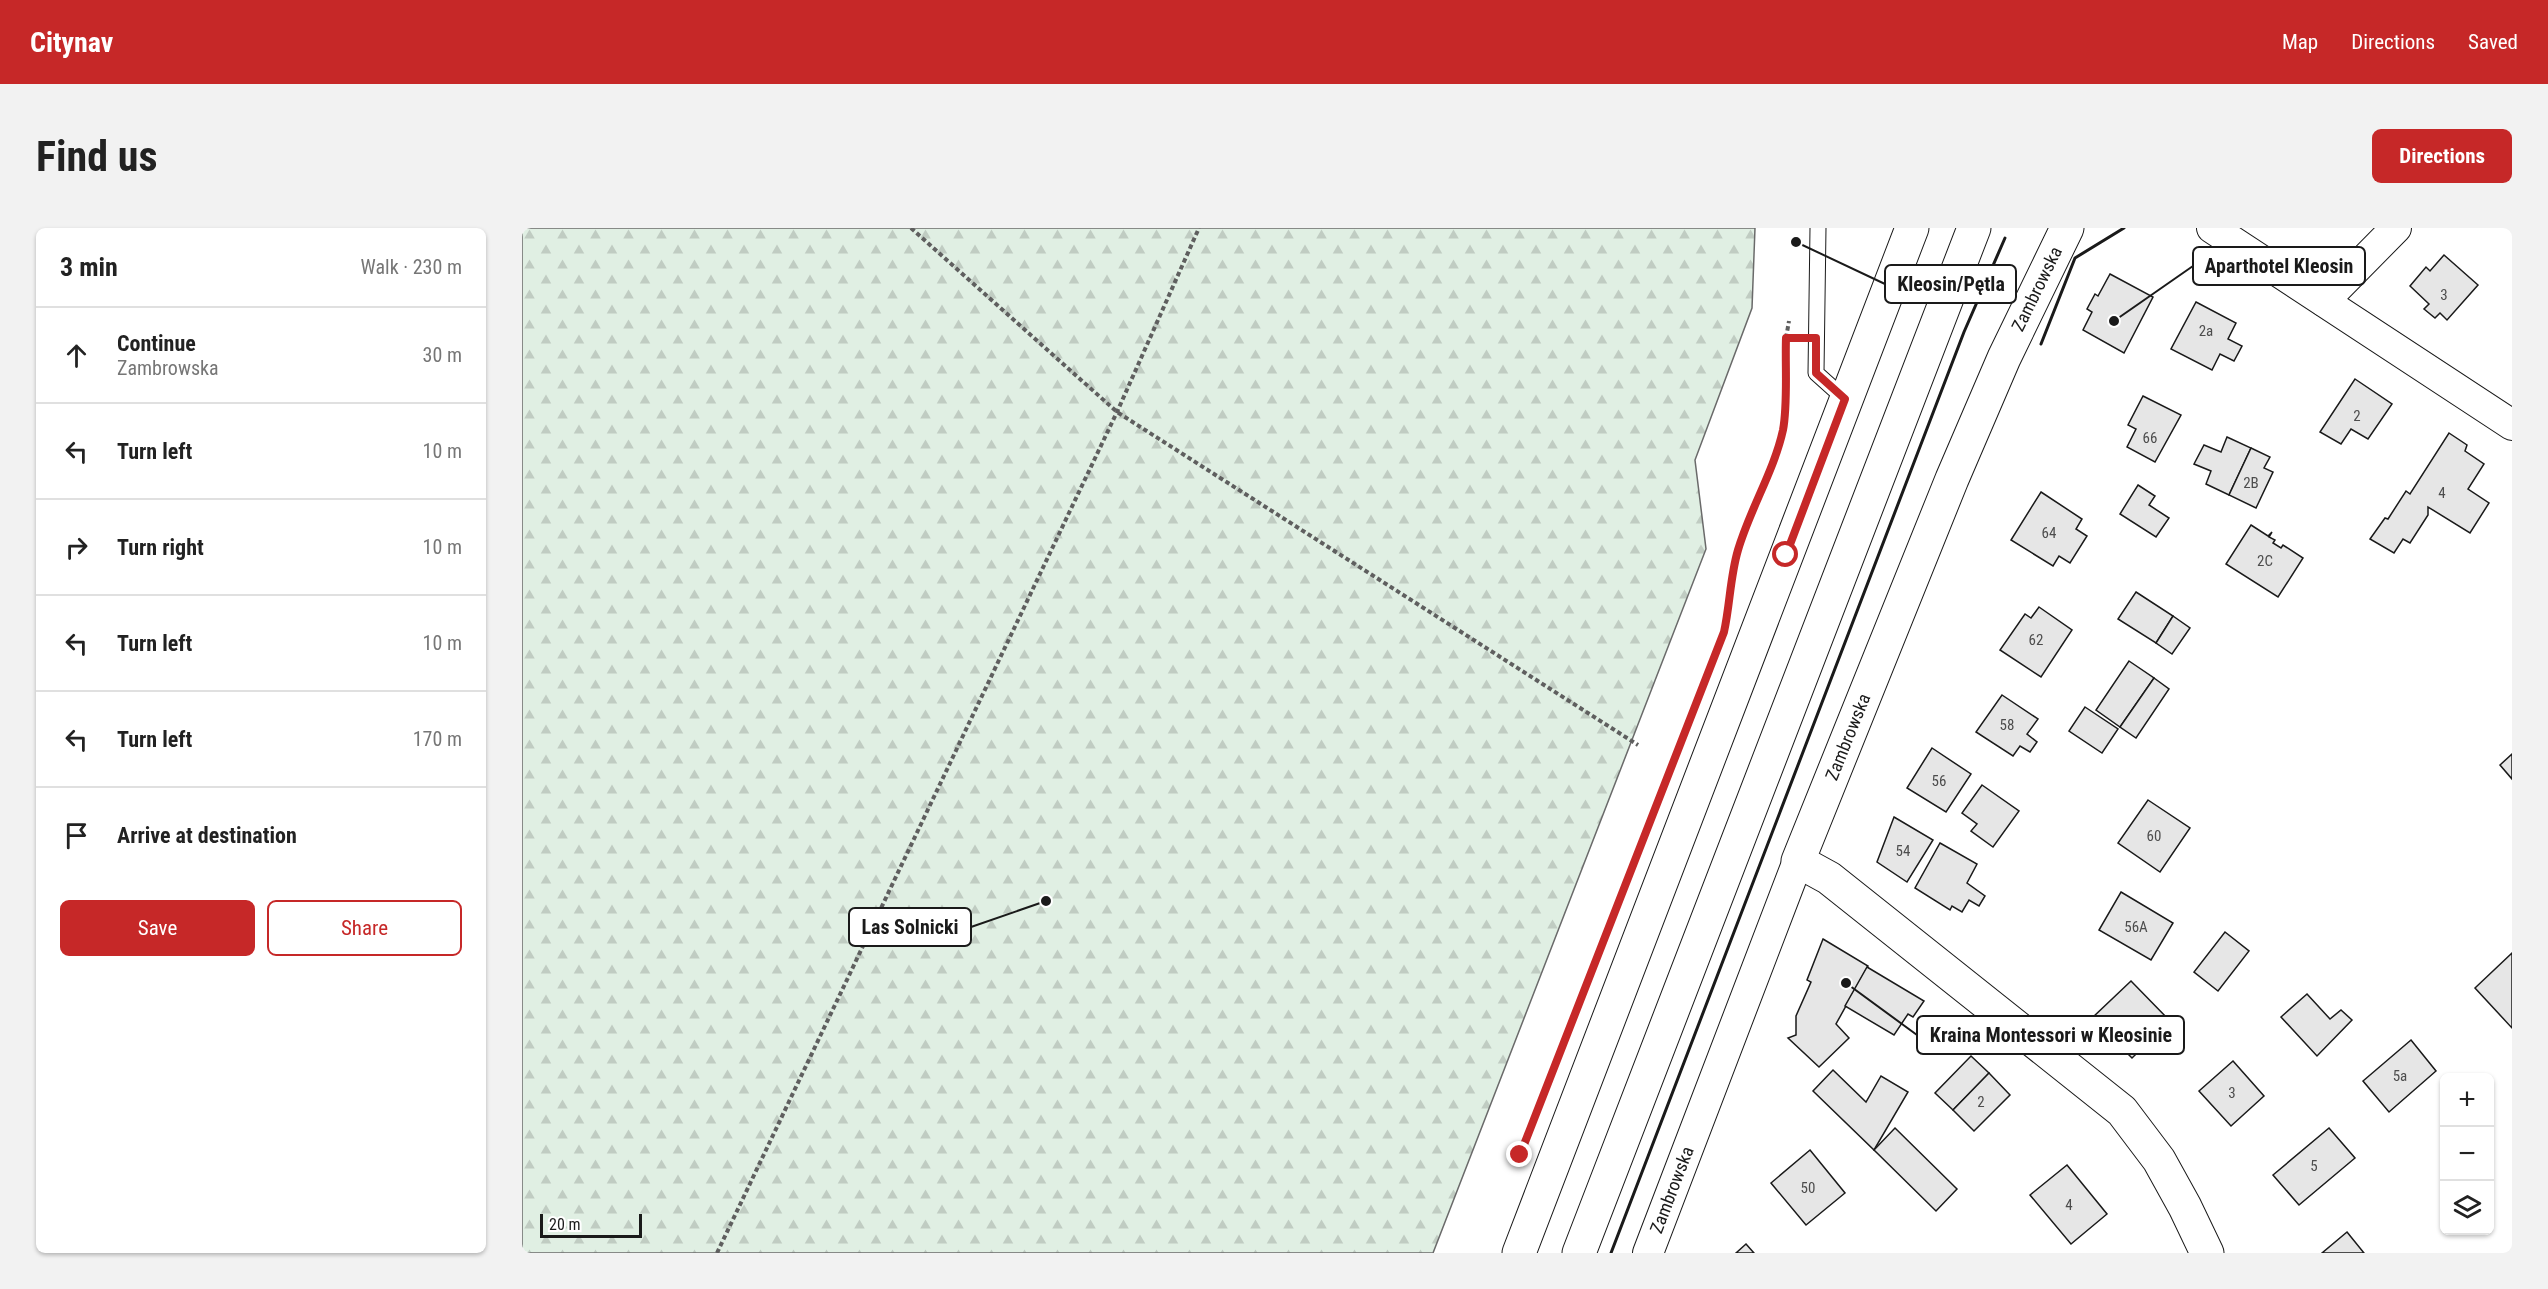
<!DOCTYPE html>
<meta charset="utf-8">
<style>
:root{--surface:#fff;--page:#f2f2f2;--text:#222;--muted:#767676;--line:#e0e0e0;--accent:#c62828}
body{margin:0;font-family:"Roboto Condensed",sans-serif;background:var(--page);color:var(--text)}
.controls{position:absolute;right:18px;bottom:18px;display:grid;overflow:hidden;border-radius:9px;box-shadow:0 2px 4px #0004}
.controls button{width:54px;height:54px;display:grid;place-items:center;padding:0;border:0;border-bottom:2px solid var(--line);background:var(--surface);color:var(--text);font:30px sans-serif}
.scale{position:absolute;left:18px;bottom:15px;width:102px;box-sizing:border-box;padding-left:6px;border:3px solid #1a1a1a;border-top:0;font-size:16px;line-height:21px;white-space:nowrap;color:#1a1a1a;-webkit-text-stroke:4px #fff;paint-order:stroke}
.stop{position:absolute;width:18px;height:18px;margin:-14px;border:4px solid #c62828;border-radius:50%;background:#fff}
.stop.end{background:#c62828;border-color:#fff;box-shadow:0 2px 6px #0008}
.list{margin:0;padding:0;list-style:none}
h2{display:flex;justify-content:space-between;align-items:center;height:78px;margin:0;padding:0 24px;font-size:26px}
h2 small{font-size:20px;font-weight:400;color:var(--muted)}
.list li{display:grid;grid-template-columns:39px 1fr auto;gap:18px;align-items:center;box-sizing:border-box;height:96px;padding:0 24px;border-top:2px solid var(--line)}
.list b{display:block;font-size:22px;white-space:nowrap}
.list p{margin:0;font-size:20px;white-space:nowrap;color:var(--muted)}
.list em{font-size:20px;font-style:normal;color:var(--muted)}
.actions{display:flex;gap:12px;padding:18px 24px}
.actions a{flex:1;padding:14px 0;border:2px solid var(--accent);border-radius:9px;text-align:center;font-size:21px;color:var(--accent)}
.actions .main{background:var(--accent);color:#fff}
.icon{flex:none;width:33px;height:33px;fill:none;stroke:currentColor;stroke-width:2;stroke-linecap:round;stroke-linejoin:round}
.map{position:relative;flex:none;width:1990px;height:1025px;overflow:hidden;border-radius:9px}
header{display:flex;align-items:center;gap:36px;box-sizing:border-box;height:84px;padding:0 30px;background:var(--accent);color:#fff}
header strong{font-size:28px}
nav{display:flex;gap:33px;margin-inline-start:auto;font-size:21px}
.intro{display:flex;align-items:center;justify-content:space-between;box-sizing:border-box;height:144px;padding:0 36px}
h1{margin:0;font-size:42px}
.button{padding:15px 27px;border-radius:9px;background:var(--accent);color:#fff;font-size:21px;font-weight:700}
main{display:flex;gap:36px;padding:0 36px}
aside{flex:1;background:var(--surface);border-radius:9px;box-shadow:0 2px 4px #0004}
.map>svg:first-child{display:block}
</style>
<header>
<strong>Citynav</strong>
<nav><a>Map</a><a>Directions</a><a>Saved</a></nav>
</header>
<div class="intro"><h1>Find us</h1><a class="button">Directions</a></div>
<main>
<aside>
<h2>3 min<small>Walk · 230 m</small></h2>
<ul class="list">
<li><svg class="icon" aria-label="ahead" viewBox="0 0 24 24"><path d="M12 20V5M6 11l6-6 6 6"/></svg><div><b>Continue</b><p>Zambrowska</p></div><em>30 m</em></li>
<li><svg class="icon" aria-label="left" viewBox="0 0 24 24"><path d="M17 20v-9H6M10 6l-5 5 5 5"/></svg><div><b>Turn left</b></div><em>10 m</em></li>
<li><svg class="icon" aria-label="right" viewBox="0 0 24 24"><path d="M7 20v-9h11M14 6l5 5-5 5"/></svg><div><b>Turn right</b></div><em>10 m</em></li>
<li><svg class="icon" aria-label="left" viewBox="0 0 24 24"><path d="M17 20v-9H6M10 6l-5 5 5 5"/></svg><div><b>Turn left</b></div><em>10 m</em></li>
<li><svg class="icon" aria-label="left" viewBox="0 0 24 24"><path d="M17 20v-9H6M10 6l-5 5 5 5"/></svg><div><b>Turn left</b></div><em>170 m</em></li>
<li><svg class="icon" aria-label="arrive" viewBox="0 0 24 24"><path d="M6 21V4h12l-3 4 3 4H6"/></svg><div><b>Arrive at destination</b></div></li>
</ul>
<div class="actions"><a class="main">Save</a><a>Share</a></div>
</aside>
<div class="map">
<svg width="1990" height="1025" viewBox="0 0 1990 1025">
<defs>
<pattern id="forest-firs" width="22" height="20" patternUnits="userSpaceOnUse" patternTransform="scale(1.5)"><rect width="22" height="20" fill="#e0efe3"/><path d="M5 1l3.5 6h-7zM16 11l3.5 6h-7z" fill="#c0ccc2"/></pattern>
</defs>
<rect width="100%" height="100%" fill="#fff"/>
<path fill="url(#forest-firs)" stroke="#6a6a6a" stroke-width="1.5" d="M0,0H1233L1230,80L1173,232L1184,321L911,1025H0Z"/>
<g fill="#e6e6e6" stroke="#1a1a1a" stroke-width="1.5">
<path d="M1922,27L1956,57L1925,92L1918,85L1913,90L1902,81L1907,76L1888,58L1904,39L1908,43Z"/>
<path d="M1588,46L1631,69L1602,125L1561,102L1570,84L1565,81L1573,66L1576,68Z"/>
<path d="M1674,74L1714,95L1706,111L1720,118L1712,133L1698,126L1690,142L1649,121Z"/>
<path d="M1833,151L1870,176L1846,211L1829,201L1819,216L1798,204Z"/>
<path d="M1621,168L1659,187L1633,234L1605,219L1614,201L1606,197Z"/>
<path d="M1927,205L1945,217L1943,223L1962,236L1946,261L1967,275L1948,305L1906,279V287L1888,315L1881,311L1872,325L1848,311L1863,290L1866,291L1884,263L1888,266Z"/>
<path d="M1705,209L1729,220L1707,267L1684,256L1689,243L1672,236L1682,217L1699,224Z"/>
<path d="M1729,220L1748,229L1742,240L1751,244L1734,280L1707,267Z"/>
<path d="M1616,257L1633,268L1627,277L1647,290L1634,309L1598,286Z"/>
<path d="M1519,264L1560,291L1554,301L1565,308L1548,335L1537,328L1531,338L1489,312Z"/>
<path d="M1729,297L1746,308L1750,304L1747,309L1753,312L1751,315L1759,320L1761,317L1781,330L1756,369L1704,336Z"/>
<path d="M1614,364L1651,388L1634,415L1596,391Z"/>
<path d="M1517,379L1550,402L1519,449L1478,422L1503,386L1509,390Z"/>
<path d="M1651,388L1668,400L1650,426L1634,415Z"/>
<path d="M1607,433L1632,450L1598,499L1574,482Z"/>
<path d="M1632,450L1647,461L1614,510L1598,499Z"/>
<path d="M1480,467L1516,491L1505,506L1515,514L1508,524L1498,518L1491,528L1454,504Z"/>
<path d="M1563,479L1596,501L1580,525L1547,503Z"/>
<path d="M1410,520L1449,546L1424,584L1385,560Z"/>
<path d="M1990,526V551L1978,537Z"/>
<path d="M1460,557L1497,583L1471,619L1449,603L1455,596L1440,585Z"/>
<path d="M1626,572L1668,600L1638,644L1596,615Z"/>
<path d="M1372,589L1411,612L1385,654L1355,634Z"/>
<path d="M1418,615L1455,636L1445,655L1463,668L1457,678L1447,672L1440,684L1430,678L1428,682L1393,660Z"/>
<path d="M1599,664L1651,695L1629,732L1577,702Z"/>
<path d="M1703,704L1727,723L1696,763L1672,744Z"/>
<path d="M1301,711L1346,738L1314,796L1327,810L1297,839L1266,810L1274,807V788L1289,754L1285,752Z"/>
<path d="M1990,725V800L1953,760Z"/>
<path d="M1345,739L1402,773L1391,789L1386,786L1372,807L1323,778Z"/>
<path d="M1609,753L1648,793L1610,830L1570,790Z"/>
<path d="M1785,766L1808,791L1819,782L1830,792L1795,828L1759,789Z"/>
<path d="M1889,812L1914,843L1867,884L1841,853Z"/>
<path d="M1449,828L1467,845L1431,882L1413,865Z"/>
<path d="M1711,833L1742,868L1709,898L1677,863Z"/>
<path d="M1311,842L1344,874L1359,848L1386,864L1352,922L1291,863Z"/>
<path d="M1467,845L1488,867L1452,903L1431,882Z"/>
<path d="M1373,900L1435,961L1414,983L1352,922Z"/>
<path d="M1807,900L1833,930L1777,977L1751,947Z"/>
<path d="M1288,922L1323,965L1284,997L1249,955Z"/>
<path d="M1545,937L1585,986L1549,1016L1508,967Z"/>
<path d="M1825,1004L1842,1025H1800Z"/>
<path d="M1224,1016L1232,1025H1214Z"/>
</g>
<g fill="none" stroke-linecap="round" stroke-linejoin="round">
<defs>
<path id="lane" d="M1296,0L1294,145L1323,171"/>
<g id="street">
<path d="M1690,0L1990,197"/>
<path d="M1802,73L1874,0"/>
<path d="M1126,1025L1276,633"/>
</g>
<g id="secondary">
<path d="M1545,0L1482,130L1430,251L1276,633L1307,650L1600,883L1637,932L1663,979L1685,1025"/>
<path d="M997,1025L1390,0"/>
<path d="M1057,1025L1452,0"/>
</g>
</defs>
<use href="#lane" stroke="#1a1a1a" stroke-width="17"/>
<use href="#street" stroke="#1a1a1a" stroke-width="32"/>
<use href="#secondary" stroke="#1a1a1a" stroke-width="35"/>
<g stroke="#5f5f5f" stroke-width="4" stroke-dasharray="4.5 3" stroke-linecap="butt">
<path d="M389,0L595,184L1116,517"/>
<path d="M1264,110L1267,93"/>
<path d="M1206,380C1209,346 1217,314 1230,282C1240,256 1255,230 1261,201C1266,175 1263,137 1264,110H1272"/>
<path d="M195,1025L595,184L677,0"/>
</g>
<use href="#lane" stroke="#fff" stroke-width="15"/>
<use href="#street" stroke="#fff" stroke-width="30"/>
<use href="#secondary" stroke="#fff" stroke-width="33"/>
<g stroke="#1a1a1a" stroke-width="3">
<path d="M1519,116L1553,30L1602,0"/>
<path d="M1089,1025L1442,104L1483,10"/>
</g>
</g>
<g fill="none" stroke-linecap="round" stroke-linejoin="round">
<path stroke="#c62828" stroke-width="8" d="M998,927L1202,404C1208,377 1208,349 1216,322C1228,281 1252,243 1261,202C1266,176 1263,137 1264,110H1294V145L1323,171L1264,327"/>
</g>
<g text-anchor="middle" stroke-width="4.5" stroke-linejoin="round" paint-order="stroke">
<g font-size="15" fill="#4d4d4d">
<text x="1922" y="72">3</text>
<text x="1684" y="108">2a</text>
<text x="1835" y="193">2</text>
<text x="1628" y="215">66</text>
<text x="1729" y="260">2B</text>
<text x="1920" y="270">4</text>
<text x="1527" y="310">64</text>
<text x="1743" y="338">2C</text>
<text x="1514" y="417">62</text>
<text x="1485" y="502">58</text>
<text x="1417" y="558">56</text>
<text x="1632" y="613">60</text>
<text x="1381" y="628">54</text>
<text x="1614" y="704">56A</text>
<text x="1878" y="853">5a</text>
<text x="1710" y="870">3</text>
<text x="1459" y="879">2</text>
<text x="1792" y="943">5</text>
<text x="1286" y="965">50</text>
<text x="1547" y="982">4</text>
</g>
<g font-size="18" fill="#1a1a1a" stroke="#fff">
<text transform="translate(1515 61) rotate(-64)" y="6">Zambrowska</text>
<text transform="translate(1326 509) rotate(-68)" y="6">Zambrowska</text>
<text transform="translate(1150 962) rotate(-69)" y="6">Zambrowska</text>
</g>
</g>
<path fill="none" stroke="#1a1a1a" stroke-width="2" d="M1592 93L1671 38M1274 14L1363 56M524 673L449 699M1324 755L1395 807"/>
<g fill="#1a1a1a" stroke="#fff" stroke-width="2">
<circle cx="1592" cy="93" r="6"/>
<circle cx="1274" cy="14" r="6"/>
<circle cx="524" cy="673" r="6"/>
<circle cx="1324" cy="755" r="6"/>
</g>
<g fill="#fff" stroke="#1a1a1a" stroke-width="2">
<rect x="1671" y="19" width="172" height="38" rx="6"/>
<rect x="1363" y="37" width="131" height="38" rx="6"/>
<rect x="327" y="680" width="122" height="38" rx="6"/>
<rect x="1395" y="788" width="267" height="38" rx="6"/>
</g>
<g font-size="20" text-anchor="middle" font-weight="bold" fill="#1a1a1a">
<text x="1757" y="45">Aparthotel Kleosin</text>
<text x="1429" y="63">Kleosin/Pętla</text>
<text x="388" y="706">Las Solnicki</text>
<text x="1529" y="814">Kraina Montessori w Kleosinie</text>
</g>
</svg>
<div class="controls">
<button>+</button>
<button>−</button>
<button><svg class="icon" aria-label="layers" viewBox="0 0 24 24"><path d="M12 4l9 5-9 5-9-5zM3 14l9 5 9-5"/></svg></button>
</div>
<div class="scale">20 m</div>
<div class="stop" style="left:1264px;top:327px"></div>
<div class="stop end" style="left:998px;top:927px"></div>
</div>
</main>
